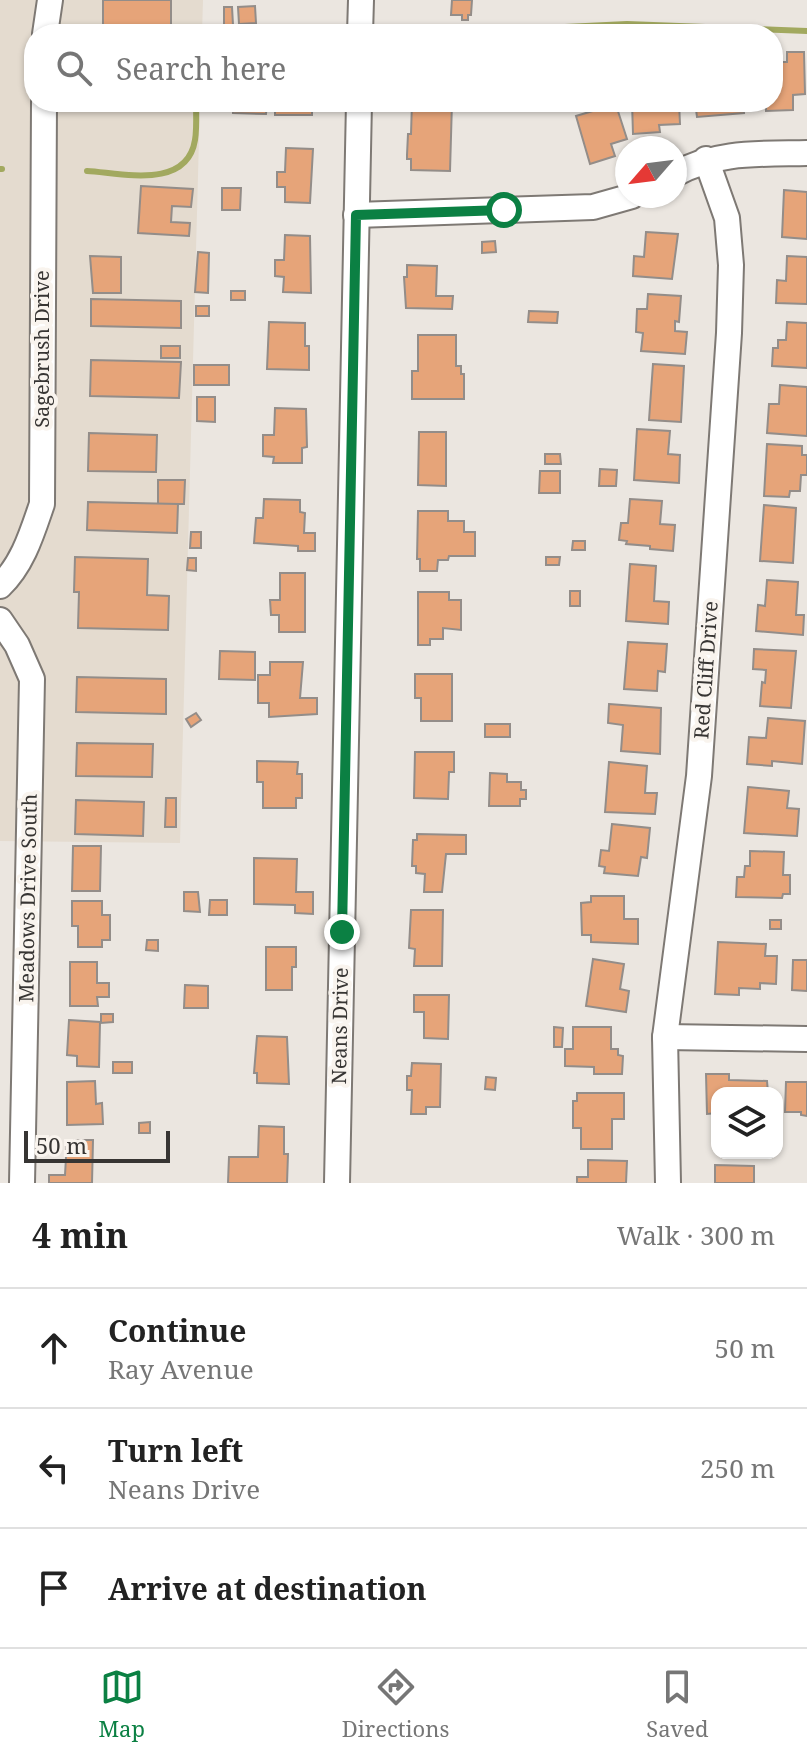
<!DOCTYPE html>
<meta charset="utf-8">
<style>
:root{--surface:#fff;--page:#f6f6f6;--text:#222;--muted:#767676;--line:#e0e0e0;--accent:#0b8043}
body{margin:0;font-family:"Noto Serif",serif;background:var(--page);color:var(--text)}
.controls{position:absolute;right:24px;bottom:24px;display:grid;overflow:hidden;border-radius:16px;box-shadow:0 2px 6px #0004}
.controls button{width:72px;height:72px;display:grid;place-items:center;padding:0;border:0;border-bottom:2px solid var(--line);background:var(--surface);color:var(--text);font:40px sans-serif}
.compass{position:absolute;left:615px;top:136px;width:72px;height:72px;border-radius:50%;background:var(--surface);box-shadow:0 2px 6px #0004;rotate:242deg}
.scale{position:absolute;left:24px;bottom:20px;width:146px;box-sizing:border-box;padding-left:8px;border:4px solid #373533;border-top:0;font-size:22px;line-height:28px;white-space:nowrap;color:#373533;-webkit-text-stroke:6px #f9f4ee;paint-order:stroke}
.stop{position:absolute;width:24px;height:24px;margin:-18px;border:6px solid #0b8043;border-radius:50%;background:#fff}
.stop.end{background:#0b8043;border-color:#fff;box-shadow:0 2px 8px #0008}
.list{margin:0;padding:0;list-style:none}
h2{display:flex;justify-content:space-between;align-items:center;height:104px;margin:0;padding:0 32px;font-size:34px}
h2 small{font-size:26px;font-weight:400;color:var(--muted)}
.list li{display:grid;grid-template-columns:52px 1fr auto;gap:24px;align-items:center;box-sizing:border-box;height:120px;padding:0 32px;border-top:2px solid var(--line)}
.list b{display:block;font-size:30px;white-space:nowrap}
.list p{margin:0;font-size:26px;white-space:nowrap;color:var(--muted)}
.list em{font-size:26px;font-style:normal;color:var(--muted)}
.icon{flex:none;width:44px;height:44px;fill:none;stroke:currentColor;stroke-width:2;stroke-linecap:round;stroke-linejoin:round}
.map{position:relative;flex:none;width:807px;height:1183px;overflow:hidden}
.search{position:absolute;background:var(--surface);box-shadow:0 2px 6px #0004;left:24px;right:24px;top:24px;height:88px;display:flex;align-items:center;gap:20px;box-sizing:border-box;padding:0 28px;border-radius:32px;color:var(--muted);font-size:30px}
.sheet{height:464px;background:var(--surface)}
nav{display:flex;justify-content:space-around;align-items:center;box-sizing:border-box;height:112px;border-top:2px solid var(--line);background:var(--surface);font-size:22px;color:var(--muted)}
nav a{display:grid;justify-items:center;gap:4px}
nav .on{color:var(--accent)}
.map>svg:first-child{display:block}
</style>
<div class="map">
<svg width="807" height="1183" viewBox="0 0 807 1183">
<rect width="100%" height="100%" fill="#ebe6e0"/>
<path fill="#e4dbcf" d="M0,0H203L202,34H34V102H200L180,843L0,841Z"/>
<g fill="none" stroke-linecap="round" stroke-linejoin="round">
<g stroke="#a2a95f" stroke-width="6">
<path d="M419,34L627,24L807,31"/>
<path d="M0,169H2"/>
<path d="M87,171C122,173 187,190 195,140C197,128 196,114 196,102"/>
</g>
</g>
<g fill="#e6a479" stroke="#938d89" stroke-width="2">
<path d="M103,0H171V34L103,33Z"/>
<path d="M452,0H472L471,15H468V20H462V15H451Z"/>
<path d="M255,6L256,23L239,24L238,7Z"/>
<path d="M224,7H232L233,25H224Z"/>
<path d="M787,52H804L805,94L793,95V110L766,111V102H773V62H787Z"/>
<path d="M233,102H267L266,114L233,113Z"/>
<path d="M275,102H315V105H312V115H275Z"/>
<path d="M412,102H452L450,171L411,170V159H407V155L408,134H411Z"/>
<path d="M594,102H615L627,139L611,144L615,156L590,164L576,116L596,110Z"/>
<path d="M632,102H679L680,124L659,125L660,132L633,134Z"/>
<path d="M695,102H743L744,113L697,117Z"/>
<path d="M286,148L313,149L310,203L285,202V187H277V172H285Z"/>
<path d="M141,186L193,189L191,207L172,206L171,222L190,223L189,236L138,233Z"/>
<path d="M222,188H241L240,210H222Z"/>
<path d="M784,190L807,192V239L782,237Z"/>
<path d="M646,232L678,234L672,279L633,276L634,256L644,257Z"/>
<path d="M285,235L310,236L311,293L283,292L284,277L275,276V260H284Z"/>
<path d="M495,241L496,252L482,253V242Z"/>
<path d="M198,252L209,253L208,293L195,292Z"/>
<path d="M90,256L121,257V293H93Z"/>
<path d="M787,256L807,257V304L776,303L777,280L786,281Z"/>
<path d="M407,265L437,266L436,296H453L452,309L406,308L404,277H407Z"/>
<rect x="231" y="291" width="14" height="9"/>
<path d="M648,294L681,296L679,322L675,321V331L687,332L685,354L641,351L643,333L636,332L637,309H647Z"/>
<path d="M91,299L181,301V328L91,326Z"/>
<rect x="196" y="306" width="13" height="10"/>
<path d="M529,311L558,312L557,323L528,322Z"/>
<path d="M269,322L305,323V346H309V370L267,369Z"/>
<path d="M787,322L807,323V368L772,366L773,348H778V340H786Z"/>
<path d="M418,335H456V366H461V374H464V399H412V371H418Z"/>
<rect x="161" y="346" width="19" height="12"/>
<path d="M91,360L181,362L179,398L90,396Z"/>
<path d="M653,364L684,366L681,422L649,420Z"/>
<rect x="194" y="365" width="35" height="20"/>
<path d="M780,385L807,387V436L767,433L769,404H779Z"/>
<path d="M197,397H215V422L197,421Z"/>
<path d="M275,408L306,409L307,447L302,448V463H273L274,457L263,456V435H274Z"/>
<path d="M637,429L670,431L668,454L680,455L679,483L634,480Z"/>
<path d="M419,432H446V486L418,485Z"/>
<path d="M89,433L157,435L156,472L88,471Z"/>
<path d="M767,444L802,446V455H807V475H801L800,491H790L789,497L764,496Z"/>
<path d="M545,454H560L561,464H545Z"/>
<path d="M600,469L617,470L616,486H599Z"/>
<path d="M540,471H560V493H539Z"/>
<path d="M158,480H185L184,504H158Z"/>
<path d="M264,499L300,500V512L305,513L304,533H315V551H298V546L254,543L256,518H263Z"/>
<path d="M630,499L662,501L660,524L675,525L673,551L650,549V546L626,544L627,541L619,540L621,523H628Z"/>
<path d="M88,502L178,504L177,533L87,530Z"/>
<path d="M764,505L796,508L793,563L760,561Z"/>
<path d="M418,511H448V521H464V532H475V556H449L448,560H438L437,571H420V559H417Z"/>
<path d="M191,532H201V548H190Z"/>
<path d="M573,541H585V550H572Z"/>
<path d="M75,557L148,559L147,595L169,596L168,630L78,628L79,592H74Z"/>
<path d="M546,557H560L559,565H546Z"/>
<path d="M188,558H196V571L187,570Z"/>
<path d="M630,564L656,566L654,601L669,602L668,624L626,621Z"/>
<path d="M280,573H305V632H279V615H271L270,600H280Z"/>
<path d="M767,580L798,582L796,615H804L803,635L756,631L758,605L765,606Z"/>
<rect x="570" y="591" width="10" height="15"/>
<path d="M418,592H449V600H461V630L443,628V639H430V645H418Z"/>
<path d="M628,642L667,644L665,672L658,671L657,691L624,689Z"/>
<path d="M754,649L796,651L791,708L760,706L762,682L765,683L766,670L753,669Z"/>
<path d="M220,651L255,652V680L219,679Z"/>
<path d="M270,662H303L300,698H317V714L269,717V703H258V675H270Z"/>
<path d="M415,674H452V721H421V698H415Z"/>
<path d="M77,677L166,679V714L76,712Z"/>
<path d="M609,704L661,708L660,754L621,751L623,725L608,723Z"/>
<path d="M196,713L201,720L191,727L186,719Z"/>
<path d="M768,718L805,721L802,764L772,761V766L747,764L749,737L766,738Z"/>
<rect x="485" y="724" width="25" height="13"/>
<path d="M77,743L153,744L152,777L76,776Z"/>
<path d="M415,752H454V772H449L448,799L414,798Z"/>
<path d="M257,761L298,762L297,774H302V798H296V808H263V782H257Z"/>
<path d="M609,762L647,766L645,793H657L655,814L605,812Z"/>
<path d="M490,773L507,774V782H521V790H526V799H520V806H489Z"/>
<path d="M748,787L789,791L787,808L799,809L797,836L744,833Z"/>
<path d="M166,798H176V827H165Z"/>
<path d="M76,800L144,802L143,836L75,834Z"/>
<path d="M612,824L650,828L647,858L641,857L638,876L604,873L605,867L599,866L601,850L609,851Z"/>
<path d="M417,834L466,835V854H446L442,892H424L425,874L416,873V866H412L413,840H417Z"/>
<path d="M73,846H101L100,891H72Z"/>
<path d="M750,851L784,852L783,875H790V894H783L782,898L736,897L737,877H744L745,866H750Z"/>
<path d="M254,858L297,859L296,892H313V914L295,913V905L254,904Z"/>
<path d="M184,892H198L200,912L184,911Z"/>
<path d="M591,896H624V919H638V944L591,942V935H582L581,903L591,902Z"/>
<path d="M210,900H227V915H209Z"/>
<path d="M72,901H102V915H110V940H102V947H78V926H72Z"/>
<path d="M411,910H443L442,966H414L415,949L409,948Z"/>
<rect x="770" y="920" width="11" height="9"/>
<path d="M147,940H158V951L146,950Z"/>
<path d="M718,942L766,944L765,956H777L776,984L760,983V989L739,988V995L715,994Z"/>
<path d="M266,947H296V967H292V990H266Z"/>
<path d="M593,959L624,964L620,989L629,991L626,1012L586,1006Z"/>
<path d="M793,960H807V991L792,990Z"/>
<path d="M70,962H97V983H109V997H97L98,1006H70Z"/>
<path d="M185,985L208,986V1008H184Z"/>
<path d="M414,995H449L448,1039L424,1038V1012H414Z"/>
<path d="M101,1014H113V1022L101,1023Z"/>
<path d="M69,1020L100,1022L99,1067L77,1066V1056L67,1055Z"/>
<path d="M554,1027L563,1028L562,1047H554Z"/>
<path d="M573,1027H611V1049H618V1055L623,1056L622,1074H594V1067L565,1066V1049H573Z"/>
<path d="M257,1036L287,1037L289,1084L257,1083V1073H254Z"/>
<rect x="113" y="1062" width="19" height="11"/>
<path d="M412,1063L441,1064L440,1107H426V1114H411L412,1090H407V1076H411Z"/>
<path d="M706,1074H729V1080L767,1081L768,1093H717V1113L707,1114Z"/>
<path d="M486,1077L496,1078L495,1090L485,1089Z"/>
<path d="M95,1081L96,1104L102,1103L103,1124L67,1125V1082Z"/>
<path d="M786,1082H807V1116L801,1115V1112H785Z"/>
<path d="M577,1093H624V1119H612V1149H581V1128H573V1101H577Z"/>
<path d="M150,1122V1133H139V1123Z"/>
<path d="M259,1126L284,1127V1154H288L287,1183H228L229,1157H258Z"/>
<path d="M67,1140H93L92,1183H49V1175H65Z"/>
<path d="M588,1160L627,1161L626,1183H577V1177H588Z"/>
<path d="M715,1165L754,1166V1183H715Z"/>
</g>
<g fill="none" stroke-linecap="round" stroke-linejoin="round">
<defs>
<g id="minor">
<path d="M45,34L50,0"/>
<path d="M360,34L361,0"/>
<path d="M675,174C716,151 761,154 807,153"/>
<path d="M356,215L593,207L632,196"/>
<path d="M0,586C23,564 32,533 42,504L44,102"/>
<path d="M0,620L17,645L32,679L22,1183"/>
<path d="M665,1037L807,1039"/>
<path d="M337,1183L359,102"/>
<path d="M668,1183L665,1037L699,776L729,333L731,265L727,218L706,159"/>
</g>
</defs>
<use href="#minor" stroke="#7e7974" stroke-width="28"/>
<use href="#minor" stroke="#fff" stroke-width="24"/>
</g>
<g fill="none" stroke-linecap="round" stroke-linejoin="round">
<path stroke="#0b8043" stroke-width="10" d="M342,932L356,215L504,210"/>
</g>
<g text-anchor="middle" stroke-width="8" stroke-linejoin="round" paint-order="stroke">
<g font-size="20" fill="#373533" stroke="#f9f4ee">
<text transform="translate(42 349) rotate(-90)" y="7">Sagebrush Drive</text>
<text transform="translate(706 670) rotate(-86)" y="7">Red Cliff Drive</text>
<text transform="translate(28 898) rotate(-89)" y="7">Meadows Drive South</text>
<text transform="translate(340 1026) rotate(-89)" y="7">Neans Drive</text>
</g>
</g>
</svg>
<div class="controls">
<button><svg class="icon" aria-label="layers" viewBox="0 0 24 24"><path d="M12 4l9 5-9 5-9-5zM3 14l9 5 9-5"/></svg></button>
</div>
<svg class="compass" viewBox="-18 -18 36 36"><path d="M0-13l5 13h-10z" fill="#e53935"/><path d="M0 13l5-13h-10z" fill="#767676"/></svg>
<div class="scale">50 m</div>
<div class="stop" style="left:504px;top:210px"></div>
<div class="stop end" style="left:342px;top:932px"></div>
<div class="search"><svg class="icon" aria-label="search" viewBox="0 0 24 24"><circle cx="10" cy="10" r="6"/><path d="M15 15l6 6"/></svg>Search here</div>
</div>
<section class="sheet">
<h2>4 min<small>Walk · 300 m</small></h2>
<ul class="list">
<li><svg class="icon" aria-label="ahead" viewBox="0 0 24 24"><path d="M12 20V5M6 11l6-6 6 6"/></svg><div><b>Continue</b><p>Ray Avenue</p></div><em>50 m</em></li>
<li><svg class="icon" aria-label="left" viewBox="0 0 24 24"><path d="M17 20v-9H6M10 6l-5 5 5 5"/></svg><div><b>Turn left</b><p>Neans Drive</p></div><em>250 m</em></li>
<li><svg class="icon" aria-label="arrive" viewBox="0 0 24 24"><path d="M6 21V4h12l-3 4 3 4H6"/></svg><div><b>Arrive at destination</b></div></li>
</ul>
</section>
<nav>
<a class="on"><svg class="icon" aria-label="map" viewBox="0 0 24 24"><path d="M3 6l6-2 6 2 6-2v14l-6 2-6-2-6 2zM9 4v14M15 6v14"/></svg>Map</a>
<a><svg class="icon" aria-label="directions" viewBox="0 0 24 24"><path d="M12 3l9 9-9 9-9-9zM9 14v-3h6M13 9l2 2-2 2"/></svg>Directions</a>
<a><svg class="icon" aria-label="saved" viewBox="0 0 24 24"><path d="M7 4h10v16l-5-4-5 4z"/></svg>Saved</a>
</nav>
